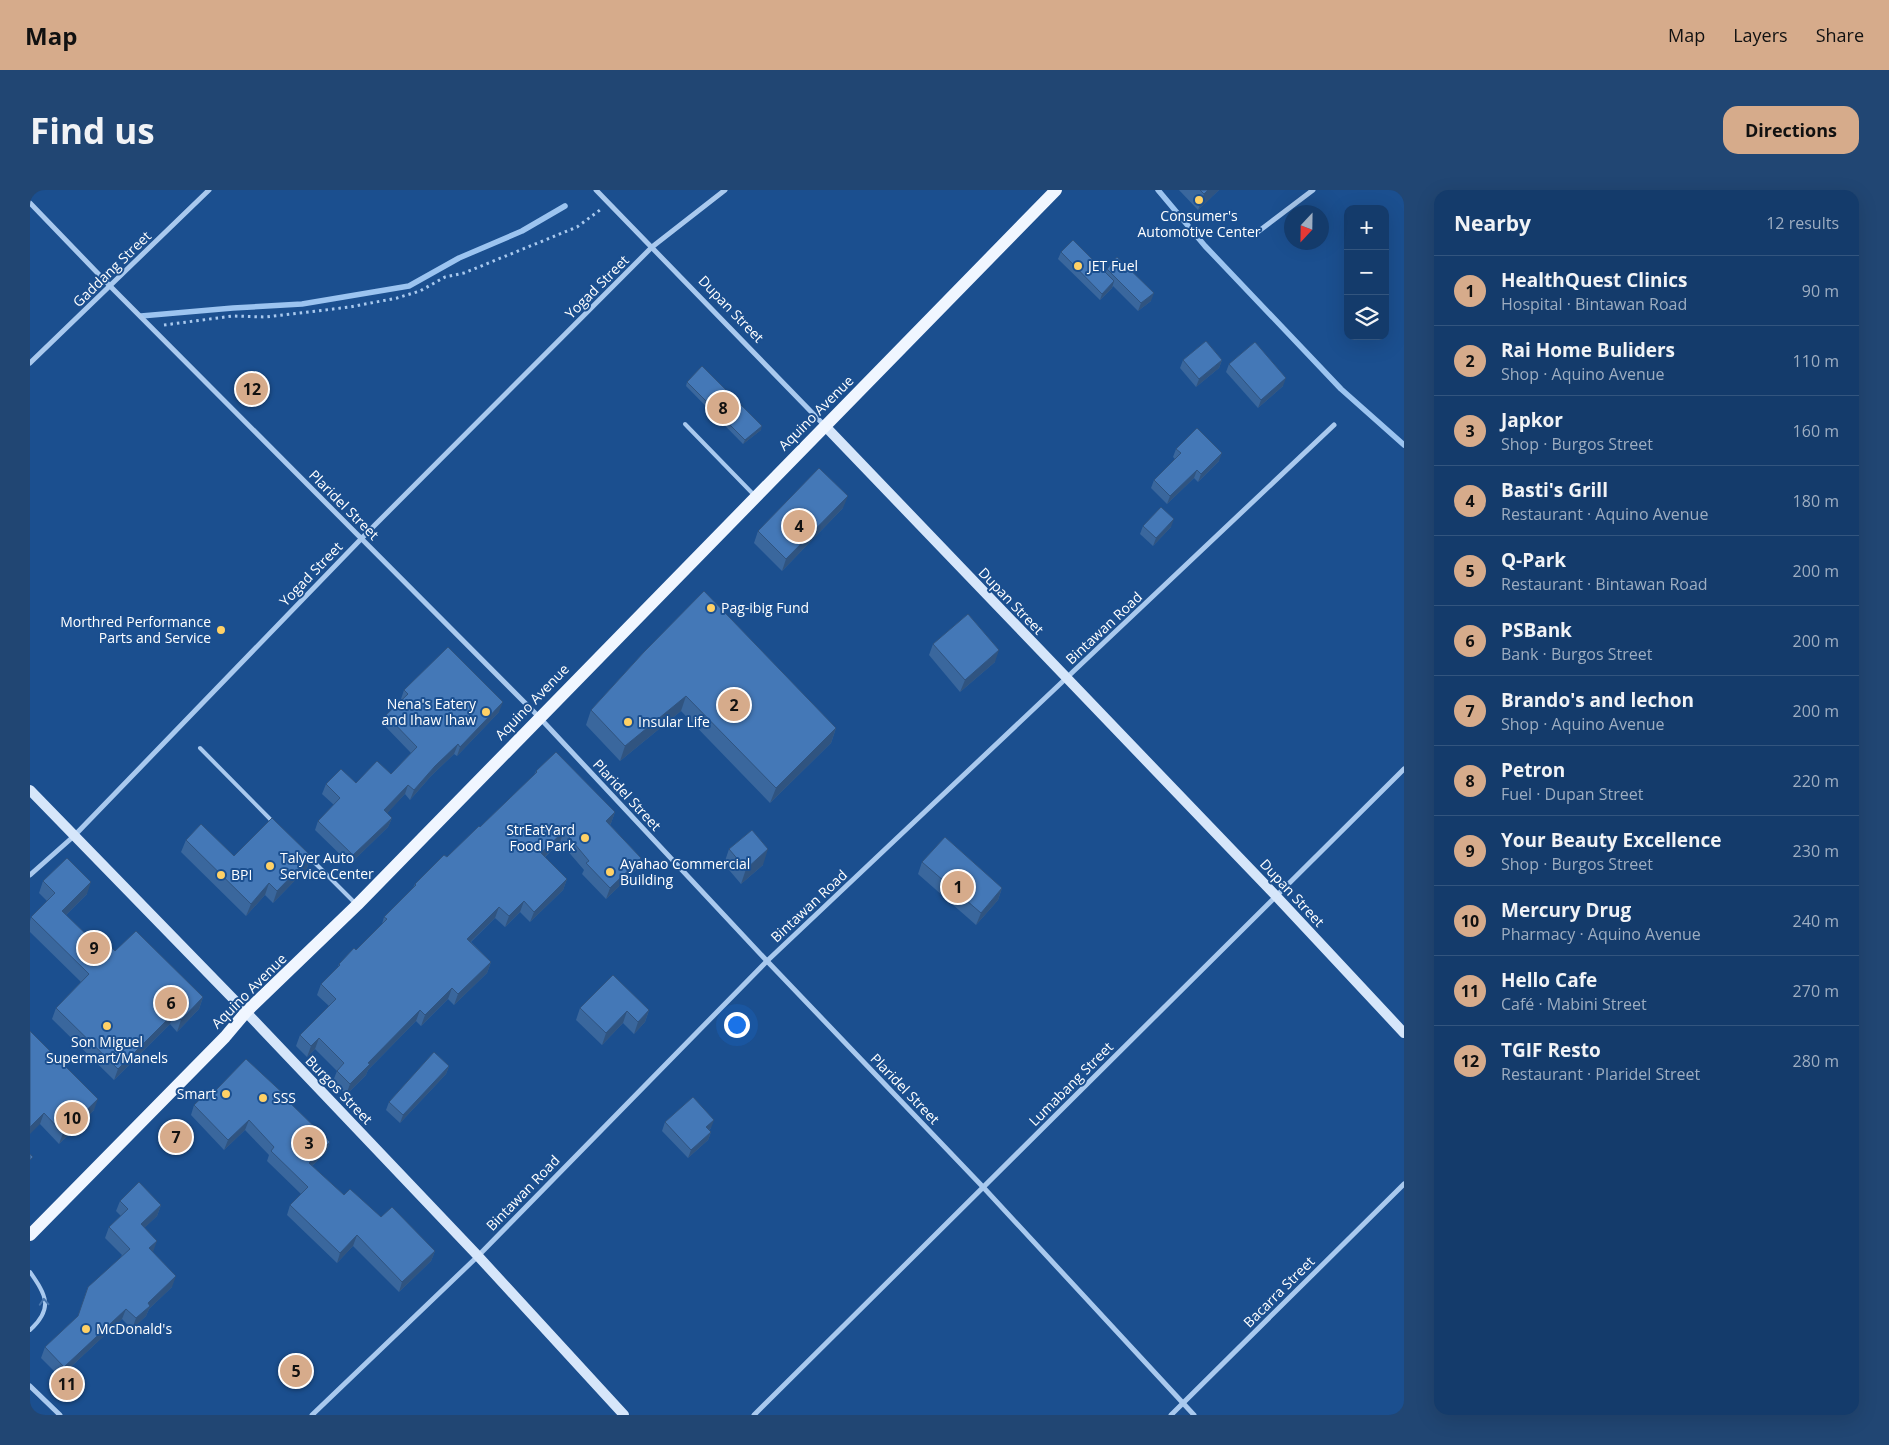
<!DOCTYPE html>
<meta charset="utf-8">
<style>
:root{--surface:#143b6b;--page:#214673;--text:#f1f3f6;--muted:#9dadc1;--line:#33557e;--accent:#d6ab8b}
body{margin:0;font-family:"Open Sans",sans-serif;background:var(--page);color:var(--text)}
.controls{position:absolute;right:15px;top:15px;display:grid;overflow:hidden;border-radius:10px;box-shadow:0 5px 20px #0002}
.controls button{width:45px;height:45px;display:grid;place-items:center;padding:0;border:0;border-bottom:1px solid var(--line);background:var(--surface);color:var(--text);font:25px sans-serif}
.compass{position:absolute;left:1254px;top:15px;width:45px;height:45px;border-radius:50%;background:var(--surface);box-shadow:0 5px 20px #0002;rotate:202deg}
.you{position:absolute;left:706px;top:834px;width:18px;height:18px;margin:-12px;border:4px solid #fff;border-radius:50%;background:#1a73e8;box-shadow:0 0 0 8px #1a73e833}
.badge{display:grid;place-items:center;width:32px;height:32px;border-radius:50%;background:var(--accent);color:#111;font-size:16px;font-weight:700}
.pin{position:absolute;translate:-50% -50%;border:2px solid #fff;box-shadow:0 1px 5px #0006}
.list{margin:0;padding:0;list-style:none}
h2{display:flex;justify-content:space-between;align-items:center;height:65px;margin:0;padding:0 20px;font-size:21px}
h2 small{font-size:16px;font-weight:400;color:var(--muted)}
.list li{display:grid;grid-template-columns:32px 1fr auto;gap:15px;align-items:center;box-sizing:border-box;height:70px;padding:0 20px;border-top:1px solid var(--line)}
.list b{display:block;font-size:19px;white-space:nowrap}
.list p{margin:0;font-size:16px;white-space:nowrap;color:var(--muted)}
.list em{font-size:16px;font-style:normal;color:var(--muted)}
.icon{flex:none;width:28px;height:28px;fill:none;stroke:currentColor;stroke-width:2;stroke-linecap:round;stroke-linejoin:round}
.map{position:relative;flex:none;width:1374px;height:1225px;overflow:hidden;border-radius:15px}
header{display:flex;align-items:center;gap:30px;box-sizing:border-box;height:70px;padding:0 25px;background:var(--accent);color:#111}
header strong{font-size:24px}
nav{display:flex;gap:28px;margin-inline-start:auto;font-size:18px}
.intro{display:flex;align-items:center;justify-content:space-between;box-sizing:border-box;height:120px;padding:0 30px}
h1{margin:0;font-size:35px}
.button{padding:12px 22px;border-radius:15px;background:var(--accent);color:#111;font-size:18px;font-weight:700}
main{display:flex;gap:30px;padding:0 30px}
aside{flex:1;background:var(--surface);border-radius:15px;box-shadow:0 5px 20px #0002}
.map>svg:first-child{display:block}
</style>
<header>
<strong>Map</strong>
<nav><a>Map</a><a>Layers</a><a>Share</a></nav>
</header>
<div class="intro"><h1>Find us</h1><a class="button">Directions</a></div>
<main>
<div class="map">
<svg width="1374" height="1225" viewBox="0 0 1374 1225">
<rect width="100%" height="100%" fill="#1b4f8f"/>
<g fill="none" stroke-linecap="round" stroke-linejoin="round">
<g stroke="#9cc4f0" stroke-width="5.5">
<path d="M1128,0L1175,56L1311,199L1374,255"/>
<path d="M111,126L203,118L272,114L379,96L429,68L492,41L535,16"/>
</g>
<path stroke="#a9c9ee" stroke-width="3" stroke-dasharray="2.5 4" stroke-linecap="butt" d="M134,135L203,126L236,127L320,117L367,108L390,101L415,87L434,83L547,37L570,20"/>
<g stroke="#a9c9ee" stroke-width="4">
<path d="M655,234L725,306"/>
<path d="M170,558L243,632"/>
<path d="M277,665L325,713"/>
<path d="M0,1082C16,1105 24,1118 0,1140"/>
</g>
<g stroke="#a9c9ee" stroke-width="5">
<path d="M566,0L795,236"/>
<path d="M0,13L81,97L509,527L737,771L953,997L1164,1225"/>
<path d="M1225,44L1283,0"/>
<path d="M0,173L179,0"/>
<path d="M0,685L44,646L331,349L622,57L695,0"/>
<path d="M0,1196L30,1225"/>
<path d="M282,1225L448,1066L737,771L1304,235"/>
<path d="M724,1225L1374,579"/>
<path d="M1141,1225L1374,994"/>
</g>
<g stroke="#d6e6fa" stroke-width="10">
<path d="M795,236L1246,706L1374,843"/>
<path d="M0,600L216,822L448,1066L594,1225"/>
</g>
<path stroke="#f0f6ff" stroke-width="12" d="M0,1045L195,847L216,822L327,715L1026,0"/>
</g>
<g fill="#3a679d">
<path d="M1149,0H1189L1168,20Z"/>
<path d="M1031,62L1076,82L1077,79L1121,111L1108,121L1083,96L1082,98L1070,110L1028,69Z"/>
<path d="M1153,170H1192L1189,178L1166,197L1150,178Z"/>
<path d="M1199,174L1253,196L1228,218L1196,182Z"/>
<path d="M657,192L731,240L713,254L656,196Z"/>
<path d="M1146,259L1189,271L1168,292L1164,288L1137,314L1121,298L1124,290L1145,269L1143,267Z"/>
<path d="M813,318L752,381L724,353L728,341Z"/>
<path d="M1113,336L1141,337L1123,356L1110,344Z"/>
<path d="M903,454L965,472L930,502L899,465Z"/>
<path d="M614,462L806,538L801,553L740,613L651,521L590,571L556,535L561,520Z"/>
<path d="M374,500L469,522L427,566L424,564L401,586L380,610L375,604L357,623L362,628L358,637L320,674L285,640L288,631L304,615L292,604L296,594L326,593L361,584L381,563L353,534L356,525L372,510L371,509Z"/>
<path d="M506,581L585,622L581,633L580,635L611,668L607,679L576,709L552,684L554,680L530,652L515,667L537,689L533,700L500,732L490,722L475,737L465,728L441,752L461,772L457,783L424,815L418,809L391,836L386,831L338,880L336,885L316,905L303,891L307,881L285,859L277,867L266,856L270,845L299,816L287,805L291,794L307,779L309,774L326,760L352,734L354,727L383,698L385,694L417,667L450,637L504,585Z"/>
<path d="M156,650L204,666H281L277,678L243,713L235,705L216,726L151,662Z"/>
<path d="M699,659L733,675L711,694L694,674Z"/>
<path d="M892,672L972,698L968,710L946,735L888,684Z"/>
<path d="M13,691L57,704L36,725L62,750L85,761L173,807L169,819L147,842L140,834L84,890L22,829L26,818L51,792L0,742V731L1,727L17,711L9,703Z"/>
<path d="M550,818L619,820L615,832L604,844L593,833L572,855L546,830Z"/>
<path d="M0,841L64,920L29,954L10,934Z"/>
<path d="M419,876L416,884L370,933L356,920L359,912Z"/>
<path d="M186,900L257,910L300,952L296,962L282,976L314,1005L405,1061L401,1071L369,1102L323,1056L307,1073L257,1025L260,1015L271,1004L237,971L239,965L215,940L194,960L161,925L164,915Z"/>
<path d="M635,932L681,938L679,940L681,942L678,950L658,968L632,941Z"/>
<path d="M90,1011L131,1015L127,1026L114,1038L122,1062L142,1097L119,1119L116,1126L102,1139L92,1129L30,1187L11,1168L15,1157L47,1127L92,1065L75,1048L79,1037L91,1026L86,1021Z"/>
</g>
<g fill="#305480">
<path d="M1178,0H1189L1168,20L1174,4Z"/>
<path d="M1084,91L1082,98L1070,110L1072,104Z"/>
<path d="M1124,103L1121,111L1108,121L1111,113Z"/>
<path d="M1192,170L1189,178L1166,197L1169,189Z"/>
<path d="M1256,188L1253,196L1228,218L1231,210Z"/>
<path d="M732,236L731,240L713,254L715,250Z"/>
<path d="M1192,263L1189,271L1168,292L1171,284Z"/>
<path d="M1167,280L1164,288L1137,314L1140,306Z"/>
<path d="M818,306L813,318L752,381L756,369Z"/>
<path d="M1144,329L1141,337L1123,356L1126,348Z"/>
<path d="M969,460L965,472L930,502L935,490Z"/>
<path d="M656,506L651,521L590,571L595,556Z"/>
<path d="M473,512L469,522L427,566L430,557Z"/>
<path d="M806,538L801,553L740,613L746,598Z"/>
<path d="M428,554L424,564L401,586L380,610L384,600L405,576Z"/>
<path d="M378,595L375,604L351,630L354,620Z"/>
<path d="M585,622L581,633L572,642L576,631Z"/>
<path d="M362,628L358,637L320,674L323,665Z"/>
<path d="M534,641L530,652L507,674L511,663Z"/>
<path d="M738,659L733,675L711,694L716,679Z"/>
<path d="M281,666L277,678L243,713L247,701Z"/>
<path d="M611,668L607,679L576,709L580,698Z"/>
<path d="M537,689L533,700L500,732L504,722Z"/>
<path d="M61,692L57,704L28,733L32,721Z"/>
<path d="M239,693L235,705L216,726L221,714Z"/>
<path d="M972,698L968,710L946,735L951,723Z"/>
<path d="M494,711L490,722L475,737L479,726Z"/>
<path d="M469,717L465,728L433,759L437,749Z"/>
<path d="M461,772L457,783L424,815L428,804Z"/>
<path d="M422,798L418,809L391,836L395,825Z"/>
<path d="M173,807L169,819L147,842L151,830Z"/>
<path d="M390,820L386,831L338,880L336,885L316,905L320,894L338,873Z"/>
<path d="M619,820L615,832L604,844L608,832Z"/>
<path d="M597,821L593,833L572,855L576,843Z"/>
<path d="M144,823L140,834L84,890L88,879Z"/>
<path d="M289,848L285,859L277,867L281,856Z"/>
<path d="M419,876L416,884L370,933L373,925Z"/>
<path d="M68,909L64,920L29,954L33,943Z"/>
<path d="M14,923L10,934L0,944V937Z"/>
<path d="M219,930L215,940L194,960L198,950Z"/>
<path d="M684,930L681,938L673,945L676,937Z"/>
<path d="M681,942L678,950L658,968L661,960Z"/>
<path d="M300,952L296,962L275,983L279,973Z"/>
<path d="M131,1015L127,1026L107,1045L111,1034Z"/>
<path d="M327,1045L323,1056L307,1073L310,1063Z"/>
<path d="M127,1051L123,1062L115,1069L119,1058Z"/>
<path d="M405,1061L401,1071L369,1102L372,1092Z"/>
<path d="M146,1086L142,1097L119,1119L116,1126L102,1139L106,1128L118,1113Z"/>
<path d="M96,1119L92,1129L30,1187L34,1177Z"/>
</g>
<g fill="#4478b7" stroke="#305480">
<path d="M1170,0H1178L1174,4Z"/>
<path d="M1043,50L1084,91L1072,104L1031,62Z"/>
<path d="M1087,67L1124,103L1111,113L1077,79Z"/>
<path d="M1176,151L1192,170L1169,189L1153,170Z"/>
<path d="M1225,152L1256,188L1231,210L1199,174Z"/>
<path d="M672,176L732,236L715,250L657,192Z"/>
<path d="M1167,238L1192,263L1171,284L1167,280L1140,306L1124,290L1151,263L1146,259Z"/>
<path d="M789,278L818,306L756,369L728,341Z"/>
<path d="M1131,317L1144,329L1126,348L1113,336Z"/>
<path d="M674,401L806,538L746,598L656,506L595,556L561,520L614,462Z"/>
<path d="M938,424L969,460L935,490L903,454Z"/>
<path d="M418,457L473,512L430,557L428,554L405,576L384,600L378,595L354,620L362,628L323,665L288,631L310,608L296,594L311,579L326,593L347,571L361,584L387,557L356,525L378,504L374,500Z"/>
<path d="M526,562L585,622L576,631L611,668L580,698L556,673L559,671L534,641L511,663L537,689L504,722L494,711L479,726L469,717L437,749L461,772L428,804L422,798L395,825L390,820L338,873L340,874L320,894L307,881L314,873L289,848L281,856L270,845L306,809L291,794L310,775L309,774L324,758L326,760L357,729L354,727L386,695L385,694L414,665L417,667L449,636L450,637L507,582L506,581Z"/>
<path d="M242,628L281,666L247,701L239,693L221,714L156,650L171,634L204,666Z"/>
<path d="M722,640L738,659L716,679L699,659Z"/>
<path d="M915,647L972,698L951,723L892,672Z"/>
<path d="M37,668L61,692L32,721L62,750L67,744L85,761L106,741L173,807L151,830L144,823L88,879L26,818L59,784L1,727L25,703L13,691Z"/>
<path d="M583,785L619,820L608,832L597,821L576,843L550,818Z"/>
<path d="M0,841L68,909L33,943L14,923L0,937Z"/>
<path d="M404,862L419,876L373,925L359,912Z"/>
<path d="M216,869L258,908L256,909L300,952L279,973L314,1005L320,999L351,1027L362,1017L405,1061L372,1092L327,1045L310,1063L260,1015L278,997L241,961L244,957L219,930L198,950L164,915L183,897L186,900Z"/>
<path d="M663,907L684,930L676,937L681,942L661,960L635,932Z"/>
<path d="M0,964L3,967L0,970Z"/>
<path d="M109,992L131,1015L111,1034L127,1051L119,1058L146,1086L118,1113L120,1116L106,1128L96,1119L34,1177L15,1157L48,1126L58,1097L100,1059L79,1037L98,1019L90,1011Z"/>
</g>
<defs><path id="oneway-chevron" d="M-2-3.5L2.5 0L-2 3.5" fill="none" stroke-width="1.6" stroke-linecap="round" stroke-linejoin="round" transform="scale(1.25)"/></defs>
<use stroke="#4674ac" href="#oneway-chevron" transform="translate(14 1112) rotate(-93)"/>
<g fill="#ffd166" stroke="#1b4f8f" stroke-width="2">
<circle cx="1169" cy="10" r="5"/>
<circle cx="1048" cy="76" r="5"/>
<circle cx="681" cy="418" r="5"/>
<circle cx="191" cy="440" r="5"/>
<circle cx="456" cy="522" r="5"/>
<circle cx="598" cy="532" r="5"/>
<circle cx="555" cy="648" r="5"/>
<circle cx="240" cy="676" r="5"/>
<circle cx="580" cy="682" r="5"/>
<circle cx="191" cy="685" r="5"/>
<circle cx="77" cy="836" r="5"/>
<circle cx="196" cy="904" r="5"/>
<circle cx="233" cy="908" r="5"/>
<circle cx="56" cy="1139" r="5"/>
</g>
<g text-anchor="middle" stroke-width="4" stroke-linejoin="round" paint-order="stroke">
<g font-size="14" fill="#fff" stroke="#1b4f8f" text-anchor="start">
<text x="1169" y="31" text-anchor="middle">Consumer's<tspan x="1169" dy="16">Automotive Center</tspan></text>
<text x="1058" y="81">JET Fuel</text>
<text x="691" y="423">Pag-ibig Fund</text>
<text x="181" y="437" text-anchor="end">Morthred Performance<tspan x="181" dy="16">Parts and Service</tspan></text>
<text x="446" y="519" text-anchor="end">Nena's Eatery<tspan x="446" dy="16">and Ihaw Ihaw</tspan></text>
<text x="608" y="537">Insular Life</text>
<text x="545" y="645" text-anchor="end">StrEatYard<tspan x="545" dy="16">Food Park</tspan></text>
<text x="250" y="673">Talyer Auto<tspan x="250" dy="16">Service Center</tspan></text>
<text x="590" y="679">Ayahao Commercial<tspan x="590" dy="16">Building</tspan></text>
<text x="201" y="690">BPI</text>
<text x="77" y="857" text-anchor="middle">Son Miguel<tspan x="77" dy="16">Supermart/Manels</tspan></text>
<text x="186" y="909" text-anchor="end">Smart</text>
<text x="243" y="913">SSS</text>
<text x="66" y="1144">McDonald's</text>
</g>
<g font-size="14" fill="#fff" stroke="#1b4f8f">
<text transform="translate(82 79) rotate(-44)" y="5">Gaddang Street</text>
<text transform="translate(567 97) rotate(-45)" y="5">Yogad Street</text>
<text transform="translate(701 119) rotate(46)" y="5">Dupan Street</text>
<text transform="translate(786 223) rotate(-45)" y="5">Aquino Avenue</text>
<text transform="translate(314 315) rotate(45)" y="5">Plaridel Street</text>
<text transform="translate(281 384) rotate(-46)" y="5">Yogad Street</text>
<text transform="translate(981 411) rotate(46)" y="5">Dupan Street</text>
<text transform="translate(1074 438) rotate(-43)" y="5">Bintawan Road</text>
<text transform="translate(502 512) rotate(-46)" y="5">Aquino Avenue</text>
<text transform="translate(597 605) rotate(47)" y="5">Plaridel Street</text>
<text transform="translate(1262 703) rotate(47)" y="5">Dupan Street</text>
<text transform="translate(779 716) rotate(-43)" y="5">Bintawan Road</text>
<text transform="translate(219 801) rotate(-45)" y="5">Aquino Avenue</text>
<text transform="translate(1041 894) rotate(-45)" y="5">Lumabang Street</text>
<text transform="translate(875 899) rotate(46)" y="5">Plaridel Street</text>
<text transform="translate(309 900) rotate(46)" y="5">Burgos Street</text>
<text transform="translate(493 1003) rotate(-46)" y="5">Bintawan Road</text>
<text transform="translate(1249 1102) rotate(-45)" y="5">Bacarra Street</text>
</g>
</g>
</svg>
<div class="controls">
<button>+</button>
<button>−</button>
<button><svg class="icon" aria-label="layers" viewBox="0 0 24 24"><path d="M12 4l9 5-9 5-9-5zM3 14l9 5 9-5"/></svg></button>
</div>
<svg class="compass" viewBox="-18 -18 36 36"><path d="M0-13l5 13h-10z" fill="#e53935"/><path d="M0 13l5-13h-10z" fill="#9dadc1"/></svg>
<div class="you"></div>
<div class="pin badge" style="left:928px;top:697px">1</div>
<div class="pin badge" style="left:704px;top:515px">2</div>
<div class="pin badge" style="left:279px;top:953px">3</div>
<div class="pin badge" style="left:769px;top:336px">4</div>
<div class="pin badge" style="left:266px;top:1181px">5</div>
<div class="pin badge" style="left:141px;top:813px">6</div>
<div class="pin badge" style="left:146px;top:947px">7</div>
<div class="pin badge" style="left:693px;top:218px">8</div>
<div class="pin badge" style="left:64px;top:758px">9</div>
<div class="pin badge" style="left:42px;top:928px">10</div>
<div class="pin badge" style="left:37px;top:1194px">11</div>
<div class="pin badge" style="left:222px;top:199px">12</div>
</div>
<aside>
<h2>Nearby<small>12 results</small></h2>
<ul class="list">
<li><span class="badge">1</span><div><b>HealthQuest Clinics</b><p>Hospital · Bintawan Road</p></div><em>90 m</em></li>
<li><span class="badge">2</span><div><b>Rai Home Buliders</b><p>Shop · Aquino Avenue</p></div><em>110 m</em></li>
<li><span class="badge">3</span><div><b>Japkor</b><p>Shop · Burgos Street</p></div><em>160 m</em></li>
<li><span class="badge">4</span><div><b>Basti's Grill</b><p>Restaurant · Aquino Avenue</p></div><em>180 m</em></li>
<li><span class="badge">5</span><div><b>Q-Park</b><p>Restaurant · Bintawan Road</p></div><em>200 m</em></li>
<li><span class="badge">6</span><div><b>PSBank</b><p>Bank · Burgos Street</p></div><em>200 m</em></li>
<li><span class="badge">7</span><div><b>Brando's and lechon</b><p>Shop · Aquino Avenue</p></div><em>200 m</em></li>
<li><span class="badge">8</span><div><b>Petron</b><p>Fuel · Dupan Street</p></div><em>220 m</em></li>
<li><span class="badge">9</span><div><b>Your Beauty Excellence</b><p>Shop · Burgos Street</p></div><em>230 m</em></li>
<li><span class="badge">10</span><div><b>Mercury Drug</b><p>Pharmacy · Aquino Avenue</p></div><em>240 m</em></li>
<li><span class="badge">11</span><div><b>Hello Cafe</b><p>Café · Mabini Street</p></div><em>270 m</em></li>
<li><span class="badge">12</span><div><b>TGIF Resto</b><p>Restaurant · Plaridel Street</p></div><em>280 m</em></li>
</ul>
</aside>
</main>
